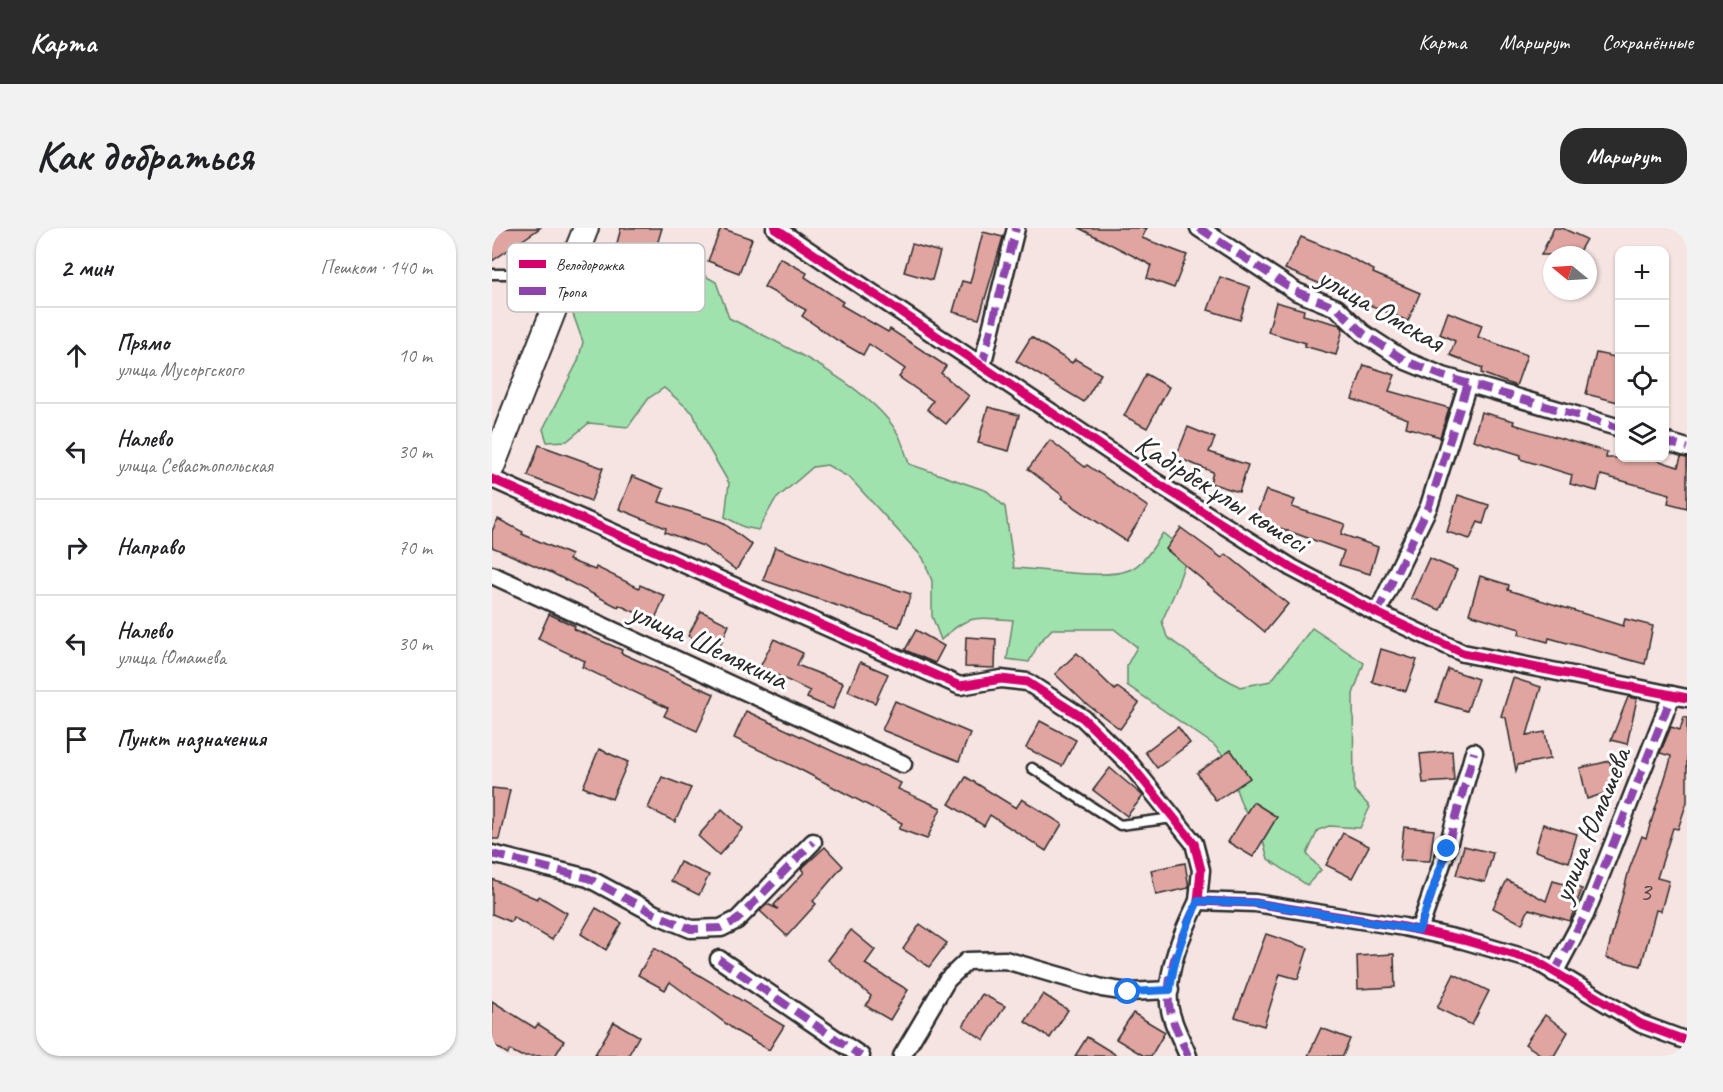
<!DOCTYPE html>
<html lang="ru">
<meta charset="utf-8">
<style>
:root{--surface:#fff;--page:#f2f2f2;--text:#202124;--muted:#757577;--line:#e0e0e0;--accent:#2b2b2b}
body{margin:0;font-family:Caveat,sans-serif;background:var(--page);color:var(--text)}
.controls{position:absolute;right:18px;top:18px;display:grid;overflow:hidden;border-radius:12px;box-shadow:0 2px 4px #0004}
.controls button{width:54px;height:54px;display:grid;place-items:center;padding:0;border:0;border-bottom:2px solid var(--line);background:var(--surface);color:var(--text);font:30px sans-serif}
.compass{position:absolute;left:1051px;top:18px;width:54px;height:54px;border-radius:50%;background:var(--surface);box-shadow:0 2px 4px #0004;rotate:288deg}
.stop{position:absolute;width:18px;height:18px;margin:-14px;border:4px solid #1a73e8;border-radius:50%;background:#fff}
.stop.end{background:#1a73e8;border-color:#fff;box-shadow:0 2px 6px #0008}
.list{margin:0;padding:0;list-style:none}
h2{display:flex;justify-content:space-between;align-items:center;height:78px;margin:0;padding:0 24px;font-size:26px}
h2 small{font-size:20px;font-weight:400;color:var(--muted)}
.list li{display:grid;grid-template-columns:39px 1fr auto;gap:18px;align-items:center;box-sizing:border-box;height:96px;padding:0 24px;border-top:2px solid var(--line)}
.list b{display:block;font-size:22px;white-space:nowrap}
.list p{margin:0;font-size:20px;white-space:nowrap;color:var(--muted)}
.list em{font-size:20px;font-style:normal;color:var(--muted)}
.icon{flex:none;width:33px;height:33px;fill:none;stroke:currentColor;stroke-width:2;stroke-linecap:round;stroke-linejoin:round}
.map{position:relative;flex:none;width:1195px;height:828px;overflow:hidden;border-radius:24px}
header{display:flex;align-items:center;gap:36px;box-sizing:border-box;height:84px;padding:0 30px;background:var(--accent);color:#fff}
header strong{font-size:28px}
nav{display:flex;gap:33px;margin-inline-start:auto;font-size:21px}
.intro{display:flex;align-items:center;justify-content:space-between;box-sizing:border-box;height:144px;padding:0 36px}
h1{margin:0;font-size:42px}
.button{padding:15px 27px;border-radius:24px;background:var(--accent);color:#fff;font-size:21px;font-weight:700}
main{display:flex;gap:36px;padding:0 36px}
aside{flex:1;background:var(--surface);border-radius:24px;box-shadow:0 2px 4px #0004}
.map>svg:first-child{display:block}
</style>
<header>
<strong>Карта</strong>
<nav><a>Карта</a><a>Маршрут</a><a>Сохранённые</a></nav>
</header>
<div class="intro"><h1>Как добраться</h1><a class="button">Маршрут</a></div>
<main>
<aside>
<h2>2 мин<small>Пешком · 140 m</small></h2>
<ul class="list">
<li><svg class="icon" aria-label="ahead" viewBox="0 0 24 24"><path d="M12 20V5M6 11l6-6 6 6"/></svg><div><b>Прямо</b><p>улица Мусоргского</p></div><em>10 m</em></li>
<li><svg class="icon" aria-label="left" viewBox="0 0 24 24"><path d="M17 20v-9H6M10 6l-5 5 5 5"/></svg><div><b>Налево</b><p>улица Севастопольская</p></div><em>30 m</em></li>
<li><svg class="icon" aria-label="right" viewBox="0 0 24 24"><path d="M7 20v-9h11M14 6l5 5-5 5"/></svg><div><b>Направо</b></div><em>70 m</em></li>
<li><svg class="icon" aria-label="left" viewBox="0 0 24 24"><path d="M17 20v-9H6M10 6l-5 5 5 5"/></svg><div><b>Налево</b><p>улица Юмашева</p></div><em>30 m</em></li>
<li><svg class="icon" aria-label="arrive" viewBox="0 0 24 24"><path d="M6 21V4h12l-3 4 3 4H6"/></svg><div><b>Пункт назначения</b></div></li>
</ul>
</aside>
<div class="map">
<svg width="1195" height="828" viewBox="0 0 1195 828">
<rect width="100%" height="100%" fill="#f6e4e2"/>
<filter id="ink" filterUnits="userSpaceOnUse"><feTurbulence type="fractalNoise" baseFrequency=".0167" numOctaves="2"/><feDisplacementMap in="SourceGraphic" scale="12" xChannelSelector="R" yChannelSelector="G"/><feConvolveMatrix kernelMatrix="1 2 1 2 8 2 1 2 1" color-interpolation-filters="sRGB"/></filter>
<g filter="url(#ink)">
<path fill="#a0e2ad" stroke="#66866c" stroke-width="1.5" d="M185,32L224,54L237,90C285,114 380,158 406,206C411,215 414,227 417,236L495,263L513,279L522,340C550,341 614,352 637,342C652,336 662,318 671,305L696,326L683,364L670,393L675,409L727,447L748,459L779,453L820,400L872,435L861,466L862,562L878,579L868,600L837,598L826,602L815,626L829,642L815,657L776,631L769,605L750,578L733,530L722,517L635,457V437L645,419L622,401H560L547,415L537,434L515,431L521,392C484,390 477,385 449,412L440,388V353L431,330L358,250L335,237L321,239L283,272L266,302L252,299L233,289L237,255L213,214L201,185L172,160L157,170L136,199L97,195L75,213L55,214L51,201L86,133L91,114L81,86L80,60L101,41L152,68H162Z"/>
<g fill="#e0a5a0" stroke="#2b2b2b" stroke-width="1.5">
<path d="M0,0H48L0,33Z"/>
<path d="M129,0H170L158,40L121,30Z"/>
<path d="M229,0L260,11L247,45L216,33Z"/>
<path d="M587,0H655L650,10L695,27L682,60L655,50L659,37Z"/>
<path d="M1062,0H1070L1094,11L1085,27H1049Z"/>
<path d="M491,4L511,9L487,91L461,84L470,53L478,55Z"/>
<path d="M809,9L855,28L882,42L881,45L928,65L916,93L793,41Z"/>
<path d="M420,16L448,24L440,52L412,44Z"/>
<path d="M288,30L315,45L313,49L351,74L349,77L396,104L398,101L454,138L449,145L477,168L454,196L435,181L441,173L407,149L413,141L377,116L371,127L345,112L310,88L314,82L272,59Z"/>
<path d="M728,49L758,59L748,92L716,82Z"/>
<path d="M784,74L812,82L811,87L848,97L851,101L844,127L812,118L814,115L776,104Z"/>
<path d="M956,84L990,97L986,109L1035,127L1024,158L989,145L991,140L958,127L963,113L948,106Z"/>
<path d="M539,109L580,135L583,131L609,146L592,174L524,133Z"/>
<path d="M1104,125L1128,130L1126,174L1094,166Z"/>
<path d="M872,137L903,147L897,163L957,180L948,209L914,199L916,191L860,171Z"/>
<path d="M654,146L677,159L655,200L632,188Z"/>
<path d="M496,179L527,187L517,223L486,215Z"/>
<path d="M989,184L1022,193L1021,196L1115,224L1114,230H1159L1186,239L1189,229L1195,230V280L1176,275L1178,266L1109,247L1105,263L1078,256L1080,247L1028,231L1029,227L981,212Z"/>
<path d="M696,199L723,210L717,224L756,237L747,264L718,255L721,244L684,229Z"/>
<path d="M558,212L593,239L595,237L656,279L634,313L569,270L571,268L536,241Z"/>
<path d="M47,217L111,240L99,273L36,248Z"/>
<path d="M140,248L172,261L167,274L230,294L260,317L244,342L211,318L173,304L174,300L127,281Z"/>
<path d="M774,262L803,272L800,279L853,296L849,306L886,319L878,346L847,337L852,323L763,291Z"/>
<path d="M966,267L997,277L991,296L986,294L978,311L955,304Z"/>
<path d="M6,291L31,304L30,306L79,327L77,332L103,342L104,339L147,360L148,357L173,368L162,393L127,377L126,379L58,344L0,319V303Z"/>
<path d="M689,300L730,330L734,326L796,376L773,404L674,321Z"/>
<path d="M283,319L368,350L419,366L407,399L271,352Z"/>
<path d="M937,330L965,342L948,382L919,370Z"/>
<path d="M988,348L1017,357L1016,362L1131,398L1133,391L1161,398L1153,436L1057,410L1056,414L1027,406L1028,401L977,386Z"/>
<path d="M209,383L237,397L226,422L196,408Z"/>
<path d="M57,386L83,398L82,401L130,422L129,425L222,466L205,503L172,488L176,480L90,439L93,433L46,411Z"/>
<path d="M424,402L452,418L443,435L413,422Z"/>
<path d="M474,409L504,411L503,440L473,439Z"/>
<path d="M282,411L311,425L305,437L351,455L341,481L315,470L318,463L268,439Z"/>
<path d="M889,421L925,432L914,463L880,454Z"/>
<path d="M585,425L623,462L625,459L647,475L628,501L592,474L563,446Z"/>
<path d="M368,434L396,446L383,475L356,463Z"/>
<path d="M956,441L986,451L975,483L944,474Z"/>
<path d="M1021,450L1049,459L1035,507L1053,504L1058,531L1026,537L1024,543L1014,490L1009,488Z"/>
<path d="M1136,469L1145,471L1135,516L1119,512Z"/>
<path d="M403,473L478,505L467,533L390,502Z"/>
<path d="M254,483L409,555L406,561L449,580L435,611L407,601L410,595L307,541L242,510Z"/>
<path d="M1192,489L1195,490V574L1186,601L1181,600L1165,650L1177,653L1169,683L1164,682L1149,738L1114,730L1137,642L1150,608L1154,610L1178,534L1179,528L1168,525L1179,499L1188,502Z"/>
<path d="M548,493L584,512L570,538L534,520Z"/>
<path d="M686,499L698,515L665,540L653,524Z"/>
<path d="M107,521L136,534L120,571L91,559Z"/>
<path d="M739,522L758,550L724,573L705,545Z"/>
<path d="M960,523L962,553L931,555L928,526Z"/>
<path d="M1118,533L1123,562L1095,571L1088,540Z"/>
<path d="M618,540L651,568L635,588L601,562Z"/>
<path d="M170,549L199,560L183,594L156,580Z"/>
<path d="M474,549L524,580L530,571L570,596L554,623L498,587L492,598L457,576Z"/>
<path d="M0,560L18,562L7,611H0Z"/>
<path d="M761,574L785,589L761,629L736,614Z"/>
<path d="M230,581L251,600L227,627L206,608Z"/>
<path d="M1051,596L1085,606L1077,634L1043,623Z"/>
<path d="M912,599L942,602L938,633L908,632Z"/>
<path d="M851,605L877,618L860,650L834,637Z"/>
<path d="M972,618L1001,625L993,654L964,647Z"/>
<path d="M333,619L351,638L321,673L324,676L295,708L268,683L275,676L286,681L282,677L312,644L309,641Z"/>
<path d="M188,634L217,647L207,667L179,653Z"/>
<path d="M693,635L697,660L664,667L659,642Z"/>
<path d="M0,651L45,671L47,668L75,685L60,712L21,689L19,694L0,686Z"/>
<path d="M1015,652L1054,673L1061,653L1090,661L1078,693L1037,681L1030,696L1001,680Z"/>
<path d="M104,680L130,695L114,722L89,706Z"/>
<path d="M428,696L455,715L437,739L411,721Z"/>
<path d="M359,702L383,722L373,736L416,762L398,792L374,778L379,768L336,732Z"/>
<path d="M774,706L816,720L806,751L788,746L772,798L743,789Z"/>
<path d="M162,720L292,798L277,822L244,803L178,754L173,762L146,747Z"/>
<path d="M902,726L903,759L866,761L865,728Z"/>
<path d="M962,746L997,763L980,797L945,780Z"/>
<path d="M490,766L513,778L492,812L471,798Z"/>
<path d="M551,766L576,782L558,810L533,794Z"/>
<path d="M0,773L43,800L46,796L72,813L63,828H29L18,822L16,826L0,816Z"/>
<path d="M641,785L673,804L659,828H652L624,811Z"/>
<path d="M1053,787L1076,804L1062,828H1051L1033,816Z"/>
<path d="M122,794L147,808L136,828H102Z"/>
<path d="M829,800L858,811L851,828H816Z"/>
<path d="M595,809L626,828H583Z"/>
</g>
<g fill="none" stroke-linecap="round" stroke-linejoin="round">
<defs>
<g id="lane">
<path d="M0,46H30L57,85"/>
<path d="M540,540L628,597L681,590"/>
</g>
<g id="street">
<path d="M283,0L665,255L800,340L885,385L971,425L1195,470"/>
<path d="M707,0L805,64L845,80L871,105L914,133L951,148L1128,200"/>
<path d="M490,138L524,0"/>
<path d="M1172,213L1195,220"/>
<path d="M0,251L468,458L509,451L535,454L591,490L639,537L702,615L709,642L706,673L763,675L912,699L971,712L1044,733L1149,796L1195,813"/>
<path d="M0,347L411,536"/>
<path d="M885,385L937,278L976,155"/>
<path d="M0,626L96,650L163,686L199,701L229,700L245,692L321,614"/>
<path d="M927,702L955,621L982,524"/>
<path d="M227,731L369,828"/>
<path d="M1062,745L1093,687L1180,467"/>
<path d="M410,828L455,752L475,733L513,732L610,760L636,764L678,762"/>
<path d="M696,828C690,812 678,792 677,775C674,740 691,704 706,673"/>
</g>
<path id="secondary" d="M0,239L94,0"/>
</defs>
<use href="#lane" stroke="#2b2b2b" stroke-width="13"/>
<use href="#street" stroke="#2b2b2b" stroke-width="21"/>
<use href="#secondary" stroke="#2b2b2b" stroke-width="28"/>
<use href="#lane" stroke="#fff" stroke-width="8"/>
<use href="#street" stroke="#fff" stroke-width="16"/>
<use href="#secondary" stroke="#fff" stroke-width="24"/>
<g stroke="#8e44ad" stroke-width="8" stroke-dasharray="15 8" stroke-linecap="butt">
<path d="M707,0L805,64L845,80L871,105L914,133L951,148L1128,200"/>
<path d="M490,138L524,0"/>
<path d="M1172,213L1195,220"/>
<path d="M885,385L937,278L976,155"/>
<path d="M0,626L96,650L163,686L199,701L229,700L245,692L321,614"/>
<path d="M927,702L955,621L982,524"/>
<path d="M227,731L369,828"/>
<path d="M1062,745L1093,687L1180,467"/>
<path d="M696,828C690,812 678,792 677,775C674,740 691,704 706,673"/>
</g>
<defs>
<g id="cycleway">
<path d="M283,0L665,255L800,340L885,385L971,425L1195,470"/>
<path d="M0,251L468,458L509,451L535,454L591,490L639,537L702,615L709,642L706,673L763,675L912,699L971,712L1044,733L1149,796L1195,813"/>
</g>
</defs>
<use href="#cycleway" stroke="#fff" stroke-width="13"/>
<use href="#cycleway" stroke="#d6006c" stroke-width="9"/>
</g>
</g>
<g fill="none" stroke-linecap="round" stroke-linejoin="round" filter="url(#ink)">
<path stroke="#1a73e8" stroke-width="8" d="M636,764L678,762C682,729 692,703 706,673L763,675L927,702L955,621"/>
</g>
<g text-anchor="middle" stroke-width="6" stroke-linejoin="round" paint-order="stroke">
<g font-size="27" fill="#584a48">
<text x="1153" y="672">3</text>
</g>
<g font-size="30" fill="#2b2b2b" stroke="#fff">
<text transform="translate(889 81) rotate(30)" y="10">улица Омская</text>
<text transform="translate(730 265) rotate(32)" y="10">Қадірбекұлы көшесі</text>
<text transform="translate(217 417) rotate(25)" y="10">улица Шемякина</text>
<text transform="translate(1099 597) rotate(-68)" y="10">улица Юмашева</text>
</g>
</g>
<rect x="15" y="15" width="198" height="69" rx="9" fill="#fff" stroke="#bfbfbf" stroke-width="1.5"/>
<rect x="27" y="32" width="27" height="8" fill="#d6006c"/>
<rect x="27" y="59" width="27" height="8" fill="#8e44ad"/>
<g font-size="16" fill="#2b2b2b">
<text x="64" y="42">Велодорожка</text>
<text x="64" y="69">Тропа</text>
</g>
</svg>
<div class="controls">
<button>+</button>
<button>−</button>
<button><svg class="icon" aria-label="locate" viewBox="0 0 24 24"><circle cx="12" cy="12" r="6"/><path d="M12 2v4M12 18v4M2 12h4M18 12h4"/></svg></button>
<button><svg class="icon" aria-label="layers" viewBox="0 0 24 24"><path d="M12 4l9 5-9 5-9-5zM3 14l9 5 9-5"/></svg></button>
</div>
<svg class="compass" viewBox="-18 -18 36 36"><path d="M0-13l5 13h-10z" fill="#e53935"/><path d="M0 13l5-13h-10z" fill="#757577"/></svg>
<div class="stop" style="left:636px;top:764px"></div>
<div class="stop end" style="left:955px;top:621px"></div>
</div>
</main>
